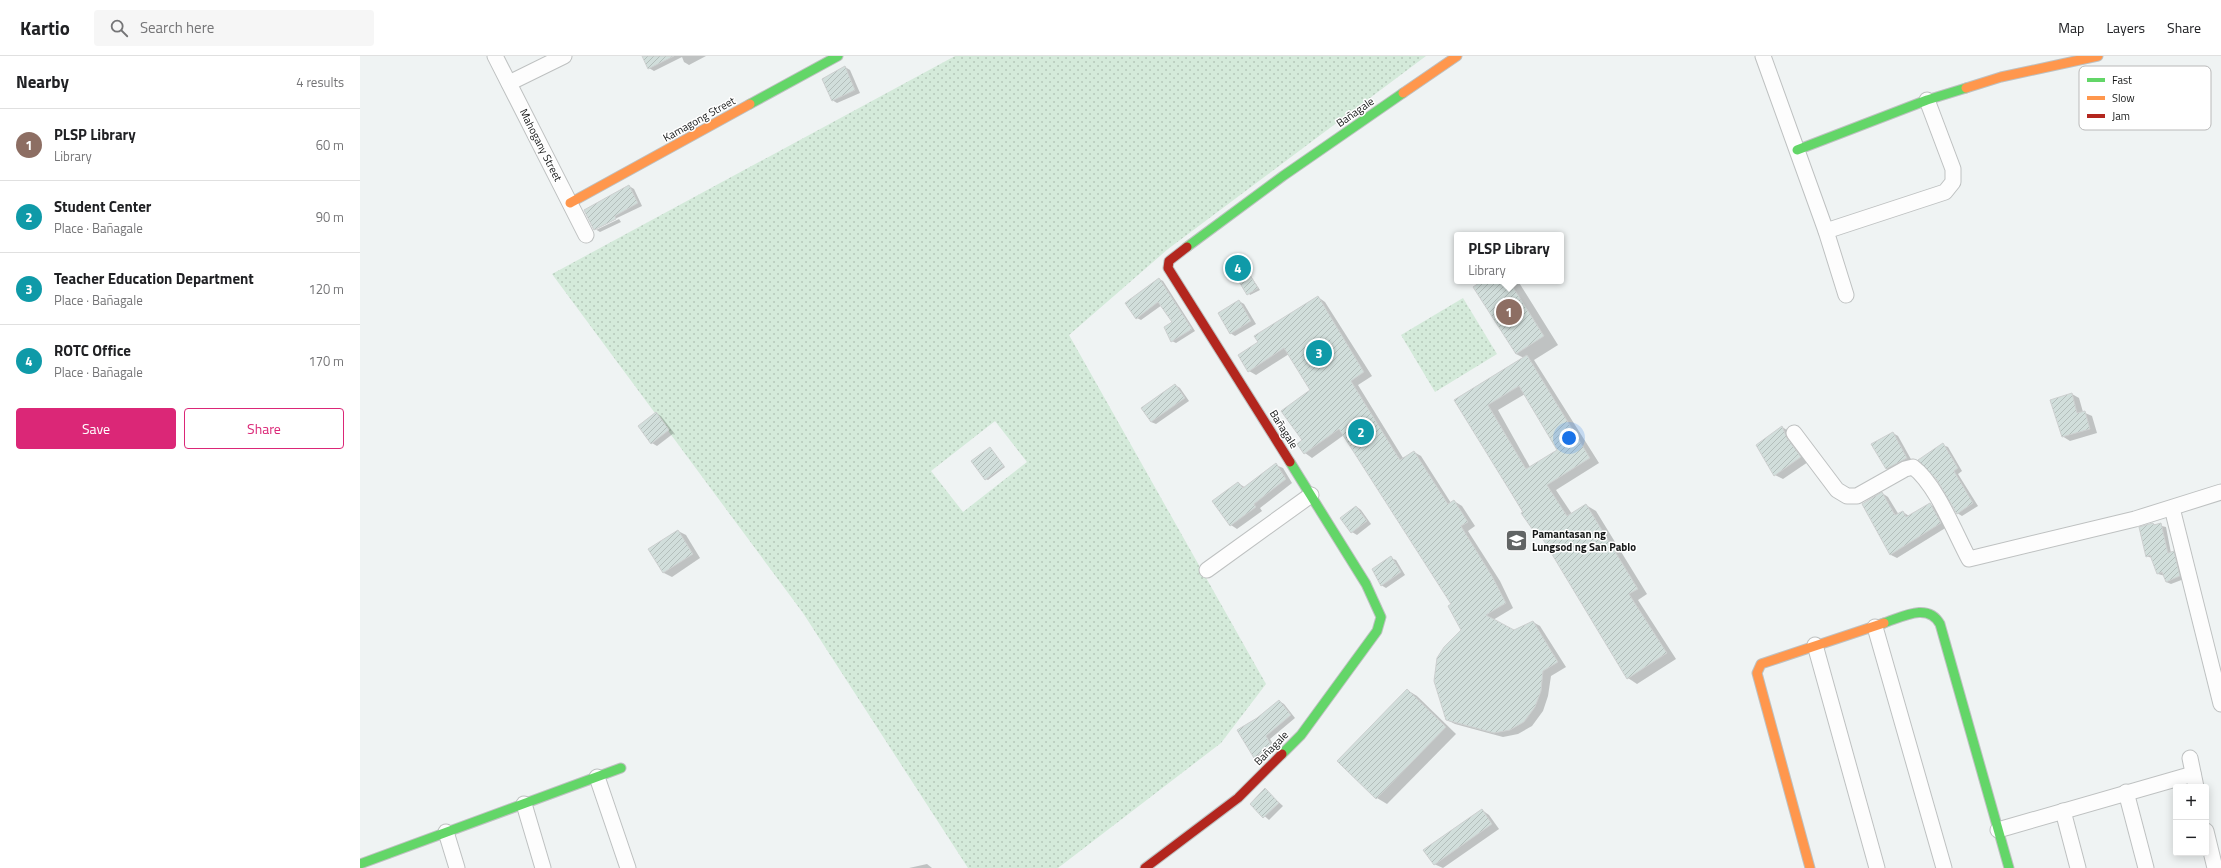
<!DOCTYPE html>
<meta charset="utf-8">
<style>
:root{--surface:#fff;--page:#f6f6f6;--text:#202124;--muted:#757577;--line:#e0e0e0;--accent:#db2777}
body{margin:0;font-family:"Titillium Web",sans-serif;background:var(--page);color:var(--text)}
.controls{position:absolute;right:12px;bottom:12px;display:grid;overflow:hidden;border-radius:4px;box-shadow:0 2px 10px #0003}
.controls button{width:36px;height:36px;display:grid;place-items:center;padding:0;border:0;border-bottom:1px solid var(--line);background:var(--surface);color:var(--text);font:20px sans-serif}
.you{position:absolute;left:1209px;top:382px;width:14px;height:14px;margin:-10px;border:3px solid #fff;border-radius:50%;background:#1a73e8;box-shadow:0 0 0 6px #1a73e833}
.badge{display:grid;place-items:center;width:26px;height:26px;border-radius:50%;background:var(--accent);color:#fff;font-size:13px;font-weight:700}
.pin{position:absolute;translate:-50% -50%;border:2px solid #fff;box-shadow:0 1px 4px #0006}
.popup{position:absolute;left:1094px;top:176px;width:110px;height:52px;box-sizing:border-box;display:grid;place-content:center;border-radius:4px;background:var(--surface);filter:drop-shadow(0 1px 3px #0005);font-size:13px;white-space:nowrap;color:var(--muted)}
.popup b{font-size:15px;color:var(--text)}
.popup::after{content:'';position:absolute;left:50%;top:100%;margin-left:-8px;border:8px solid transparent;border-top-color:var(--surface)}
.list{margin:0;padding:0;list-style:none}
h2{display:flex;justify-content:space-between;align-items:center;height:52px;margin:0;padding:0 16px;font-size:17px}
h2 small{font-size:13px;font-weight:400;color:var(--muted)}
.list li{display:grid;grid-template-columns:26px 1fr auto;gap:12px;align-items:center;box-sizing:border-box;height:72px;padding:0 16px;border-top:1px solid var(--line)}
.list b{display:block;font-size:15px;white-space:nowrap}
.list p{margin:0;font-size:13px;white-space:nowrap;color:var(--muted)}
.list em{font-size:13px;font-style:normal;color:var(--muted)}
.actions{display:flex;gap:8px;padding:12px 16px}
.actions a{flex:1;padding:9px 0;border:1px solid var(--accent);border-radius:4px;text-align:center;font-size:14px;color:var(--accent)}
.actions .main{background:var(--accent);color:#fff}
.icon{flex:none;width:22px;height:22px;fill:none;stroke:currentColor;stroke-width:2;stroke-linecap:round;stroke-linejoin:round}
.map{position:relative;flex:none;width:1861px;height:812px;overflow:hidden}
header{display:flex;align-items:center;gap:24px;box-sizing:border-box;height:56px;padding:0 20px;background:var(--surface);border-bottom:1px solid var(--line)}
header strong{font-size:19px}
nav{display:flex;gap:22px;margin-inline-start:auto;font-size:14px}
.search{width:280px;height:36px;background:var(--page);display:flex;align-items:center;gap:10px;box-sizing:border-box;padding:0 14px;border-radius:4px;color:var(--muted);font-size:15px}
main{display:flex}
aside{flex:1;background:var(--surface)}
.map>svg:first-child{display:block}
</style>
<header>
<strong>Kartio</strong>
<div class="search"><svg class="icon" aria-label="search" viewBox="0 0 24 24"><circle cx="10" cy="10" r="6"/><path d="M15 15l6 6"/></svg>Search here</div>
<nav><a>Map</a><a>Layers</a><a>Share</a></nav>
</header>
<main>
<aside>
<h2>Nearby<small>4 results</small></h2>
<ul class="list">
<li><span class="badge" style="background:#8d6e63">1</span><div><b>PLSP Library</b><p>Library</p></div><em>60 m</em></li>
<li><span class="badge" style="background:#0f9aa8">2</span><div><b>Student Center</b><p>Place · Bañagale</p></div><em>90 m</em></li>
<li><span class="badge" style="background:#0f9aa8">3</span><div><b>Teacher Education Department</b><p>Place · Bañagale</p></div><em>120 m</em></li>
<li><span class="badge" style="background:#0f9aa8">4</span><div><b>ROTC Office</b><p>Place · Bañagale</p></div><em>170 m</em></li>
</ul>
<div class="actions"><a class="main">Save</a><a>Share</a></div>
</aside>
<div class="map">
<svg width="1861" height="812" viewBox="0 0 1861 812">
<defs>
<pattern id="grass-dots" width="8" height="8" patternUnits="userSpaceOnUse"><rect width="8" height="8" fill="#d4eada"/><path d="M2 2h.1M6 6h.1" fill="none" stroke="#b5c8ba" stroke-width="1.8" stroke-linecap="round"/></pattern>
<pattern id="building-hatch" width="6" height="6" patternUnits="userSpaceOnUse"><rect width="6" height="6" fill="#d1dedb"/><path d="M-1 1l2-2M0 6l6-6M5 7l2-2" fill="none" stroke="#b3bebb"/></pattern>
</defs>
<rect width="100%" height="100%" fill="#eff3f3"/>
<g fill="url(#grass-dots)" fill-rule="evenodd">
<path d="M595,0H1066L808,193L709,279L906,628L861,687L698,812H608L443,557L192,218ZM635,365L667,406L603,456L571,415Z"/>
<path d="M1103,242L1137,298L1075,336L1041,279Z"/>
</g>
<g fill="#0003" fill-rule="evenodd">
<path d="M283,0H346L329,9L324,6L322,1L294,15L289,12Z"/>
<path d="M485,11L490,14L500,37L477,47L472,44Z"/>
<path d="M269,130L274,133L282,150L236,172V174L259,163L261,166L240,176L235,173Z"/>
<path d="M877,199L900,234L890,239L868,205Z"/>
<path d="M799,223L803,225L835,275L816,287L812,285L814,266L802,249L781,264L777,262Z"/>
<path d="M1124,225H1158L1198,289L1174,304L1239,407L1196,434L1212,458L1226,449L1236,455L1287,538L1278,544L1316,603L1277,628L1268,622L1183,481L1175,477L1096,344L1164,302L1156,298ZM1165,338L1198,395L1170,411L1138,354Z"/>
<path d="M958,241L965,246L1012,320L998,329L1043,402L1054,396L1061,400L1091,447L1094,445L1102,450L1115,470L1108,475L1140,525L1153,552L1133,564L1154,576L1173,566L1180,570L1206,611L1191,620L1188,640L1183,655L1172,670L1158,678L1143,681L1095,668L1087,664L1103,574L1093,548L984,379L952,402L945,397L943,384L952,335L929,298L896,319L889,315L899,287Z"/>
<path d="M879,245L884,248L896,268L875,280L870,277Z"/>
<path d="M815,329L820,332L829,345L796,368L791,366Z"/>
<path d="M1712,338L1719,342L1723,356L1732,360L1737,377L1710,385L1702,380Z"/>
<path d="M296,357L301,360L314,377L297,390L292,387L279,370Z"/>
<path d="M1422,371L1430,376L1448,406L1423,423L1415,419Z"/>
<path d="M1533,377L1538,380L1552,405L1532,416L1527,413L1512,388Z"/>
<path d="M1583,389L1588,391L1602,415L1598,418L1618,450L1602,460L1597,457Z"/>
<path d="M630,393L645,411L628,424L626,423Z"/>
<path d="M916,409L923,412L932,427L900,452L902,455L877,473L871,469L878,427L886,432Z"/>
<path d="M1522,437L1528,441L1539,459L1543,456L1549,460L1570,448L1576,452L1587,471L1537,502L1531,499Z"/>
<path d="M997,451L1001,454L1011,468L997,479L992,476Z"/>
<path d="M1793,468L1806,471L1811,497L1818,499L1824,523L1811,528L1806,526L1805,520L1798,518L1792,502L1786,500Z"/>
<path d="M318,475L326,479L340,502L312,521L304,517L289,493Z"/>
<path d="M1031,502L1036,504L1045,519L1026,532L1021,529Z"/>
<path d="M1047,634L1057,640L1096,678L1027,748L1017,742L978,705Z"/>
<path d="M919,645L924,648L935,662L910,683L916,693L900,704L895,701L897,663Z"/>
<path d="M905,734L923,750L909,764L891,748Z"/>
<path d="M1122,754L1129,759L1139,773L1083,812L1074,808Z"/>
<path d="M567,808L572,812H549Z"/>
</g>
<g fill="url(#building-hatch)" stroke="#cdd0d0" fill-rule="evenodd">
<path d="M282,0H314L288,13Z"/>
<path d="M485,10L495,34L472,45L462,23Z"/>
<path d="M269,129L278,147L255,160L256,163L234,174L224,154Z"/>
<path d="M877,198L898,232L887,239L866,204Z"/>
<path d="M799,222L832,273L811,286L804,271L812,266L798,246L776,263L765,247Z"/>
<path d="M1122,225H1149L1184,280L1156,298L1113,231Z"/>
<path d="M958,240L1004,316L991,325L1040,404L1054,395L1088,448L1094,444L1108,466L1101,470L1132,520L1146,547L1126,559L1154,574L1173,565L1198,606L1183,615L1181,635L1175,651L1164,666L1150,674L1134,677L1086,664L1074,625L1077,602L1084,591L1101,574L1088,550L1091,548L979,373L944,398L937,388L942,384L921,355L950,334L924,292L888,316L878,299L898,286L894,280Z"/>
<path d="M879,244L891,265L870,278L858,257Z"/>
<path d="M1167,299L1230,402L1187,429L1207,460L1226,448L1278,533L1269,538L1307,597L1267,623L1178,475L1175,477L1161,457L1163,456L1094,344ZM1159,330L1197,394L1166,413L1128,349Z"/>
<path d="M815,328L825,342L791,366L781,352Z"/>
<path d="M1712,337L1717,357L1725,355L1730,373L1702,381L1690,344Z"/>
<path d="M296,356L309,374L291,388L278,370Z"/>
<path d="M1422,370L1427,382L1441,401L1414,420L1396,389Z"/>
<path d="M1533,376L1547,402L1526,413L1511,388Z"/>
<path d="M1583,387L1598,412L1594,415L1613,447L1597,458L1577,424L1558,404Z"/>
<path d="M630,391L644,410L625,424L611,405Z"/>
<path d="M916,407L926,423L894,448L896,451L870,470L852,445L878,426L883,432Z"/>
<path d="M1522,436L1535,459L1543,455L1546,461L1570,447L1581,467L1530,499L1502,448Z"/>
<path d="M996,450L1007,465L991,477L980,462Z"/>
<path d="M1793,467L1794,469L1801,467L1808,497L1814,495L1820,520L1806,526L1802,516L1797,518L1790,499L1786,501L1779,471Z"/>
<path d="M318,474L333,498L303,517L288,493Z"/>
<path d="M1031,500L1041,516L1021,530L1012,513Z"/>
<path d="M1047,633L1086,671L1016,743L977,705Z"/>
<path d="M919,644L931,659L906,680L912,690L894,702L877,674L897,662Z"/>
<path d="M905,732L919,747L903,762L890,748Z"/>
<path d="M1122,753L1132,768L1074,809L1063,794Z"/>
</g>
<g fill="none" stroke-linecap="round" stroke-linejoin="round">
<defs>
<g id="street">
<path d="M135,0L226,179"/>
<path d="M1403,0L1466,175L1486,239"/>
<path d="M149,27L204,0"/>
<path d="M1466,175L1585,136L1593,126V113L1567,44"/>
<path d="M1434,377L1477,434L1487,440H1497L1545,413L1553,411C1576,428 1595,477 1609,503L1775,463L1861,436"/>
<path d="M1812,452L1861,648"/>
<path d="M847,514L951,439"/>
<path d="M1515,571L1584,812"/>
<path d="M1455,589L1517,812"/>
<path d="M1830,702L1836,731"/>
<path d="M237,721L268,812"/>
<path d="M1766,736L1786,812"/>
<path d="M164,748L183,812"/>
<path d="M1703,755L1718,812"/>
<path d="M1638,774L1833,718"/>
<path d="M1846,775L1855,812"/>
<path d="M86,776L97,812"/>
</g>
<g id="fast">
<path d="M390,48L478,0"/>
<path d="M1437,94L1567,44L1606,32"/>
<path d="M827,191L923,120L1043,37"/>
<path d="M1524,567C1542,561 1568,546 1580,568L1649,812"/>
<path d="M922,698L941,679L1017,575L1021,561L1006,528L930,406"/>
<path d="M0,808L261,712"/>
</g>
<g id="slow">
<path d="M1606,32L1641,21L1738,0"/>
<path d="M1043,37L1097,0"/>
<path d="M210,147L390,48"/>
<path d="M1450,812L1397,617L1401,608L1524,567"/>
</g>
<g id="jam">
<path d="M827,191L809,205L808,212L930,406"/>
<path d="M785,812L878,742L922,698"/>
</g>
</defs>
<use href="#street" stroke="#bec1c1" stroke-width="17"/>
<use href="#fast" stroke="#bec1c1" stroke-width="11"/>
<use href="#slow" stroke="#bec1c1" stroke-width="11"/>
<use href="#jam" stroke="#bec1c1" stroke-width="11"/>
<use href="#street" stroke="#fdfdfd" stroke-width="15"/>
<use href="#fast" stroke="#63d668" stroke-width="9"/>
<use href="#slow" stroke="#ff974d" stroke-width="9"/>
<use href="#jam" stroke="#b3261e" stroke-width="9"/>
</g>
<defs>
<symbol id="university-square" viewBox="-11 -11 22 22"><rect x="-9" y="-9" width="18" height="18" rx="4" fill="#616464" stroke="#fff"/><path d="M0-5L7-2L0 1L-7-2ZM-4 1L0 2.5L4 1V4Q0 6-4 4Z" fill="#fff"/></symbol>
</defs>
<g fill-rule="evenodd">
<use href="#university-square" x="1144" y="472" width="25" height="25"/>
</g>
<g text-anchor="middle" stroke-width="3" stroke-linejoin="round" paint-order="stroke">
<g font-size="11" fill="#151717" stroke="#fff">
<text transform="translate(995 56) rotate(-35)" y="4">Bañagale</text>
<text transform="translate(339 63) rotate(-29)" y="4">Kamagong Street</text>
<text transform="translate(181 89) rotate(63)" y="4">Mahogany Street</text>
<text transform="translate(924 373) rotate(58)" y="4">Bañagale</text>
<text transform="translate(911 692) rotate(-45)" y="4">Bañagale</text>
</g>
<g font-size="11" font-weight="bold" fill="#151717" stroke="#fff" text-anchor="start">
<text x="1172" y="482">Pamantasan ng<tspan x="1172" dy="13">Lungsod ng San Pablo</tspan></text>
</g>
</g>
<rect x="1719" y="10" width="132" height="64" rx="6" fill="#fff" stroke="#b9b9b9" stroke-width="1"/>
<rect x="1727" y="22" width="18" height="4" fill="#63d668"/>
<rect x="1727" y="40" width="18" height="4" fill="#ff974d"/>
<rect x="1727" y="58" width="18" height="4" fill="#b3261e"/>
<g font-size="11" fill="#151717">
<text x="1752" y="28">Fast</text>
<text x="1752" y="46">Slow</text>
<text x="1752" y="64">Jam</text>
</g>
</svg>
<div class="controls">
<button>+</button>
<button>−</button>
</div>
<div class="you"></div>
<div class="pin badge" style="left:1149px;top:256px;background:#8d6e63">1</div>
<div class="popup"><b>PLSP Library</b>Library</div>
<div class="pin badge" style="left:1001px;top:376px;background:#0f9aa8">2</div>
<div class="pin badge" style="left:959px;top:297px;background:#0f9aa8">3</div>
<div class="pin badge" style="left:878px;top:212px;background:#0f9aa8">4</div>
</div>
</main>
